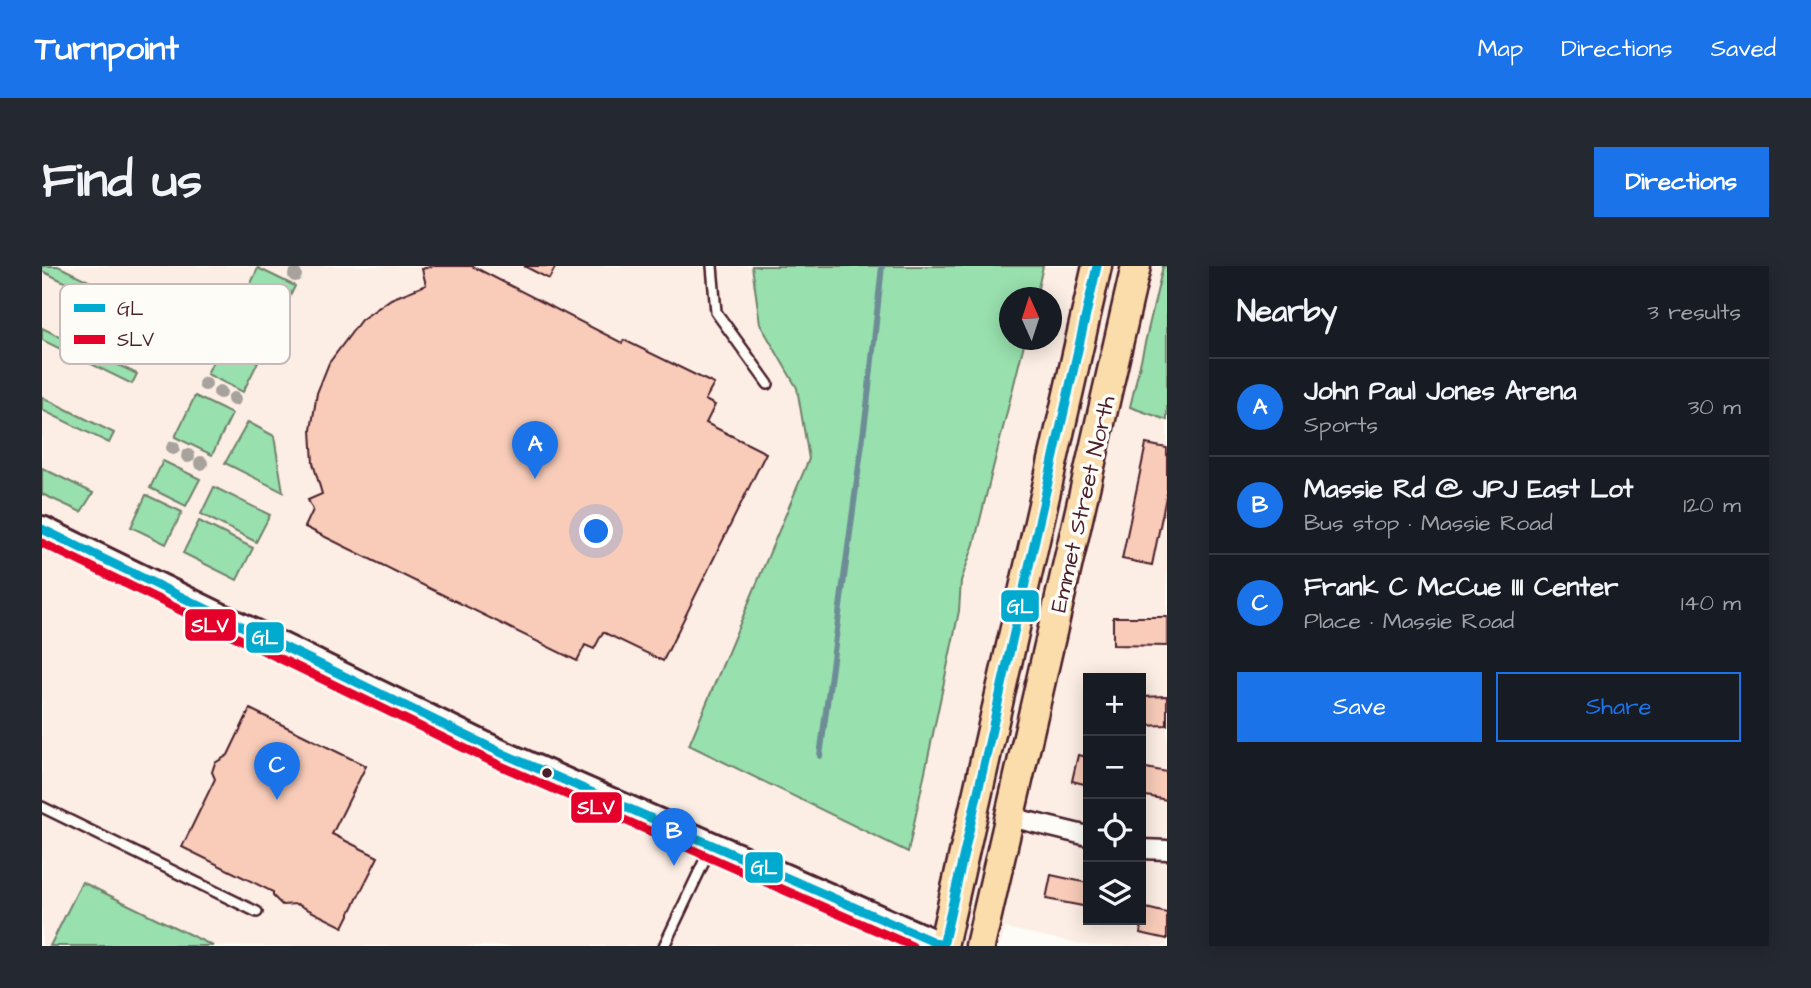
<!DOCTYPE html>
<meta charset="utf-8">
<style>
:root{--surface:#171b24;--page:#242831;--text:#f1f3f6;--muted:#9ea1a6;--line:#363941;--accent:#1a73e8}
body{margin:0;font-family:"Architects Daughter",sans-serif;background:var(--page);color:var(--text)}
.controls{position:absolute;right:21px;bottom:21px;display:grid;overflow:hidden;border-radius:0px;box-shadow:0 4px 18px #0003}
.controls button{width:63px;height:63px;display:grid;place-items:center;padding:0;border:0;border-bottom:2px solid var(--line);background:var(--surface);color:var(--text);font:35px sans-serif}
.compass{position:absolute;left:957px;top:21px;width:63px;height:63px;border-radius:50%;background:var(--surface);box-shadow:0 4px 18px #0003;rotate:357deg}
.you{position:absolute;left:555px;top:266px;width:24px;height:24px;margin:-18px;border:5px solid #fff;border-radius:50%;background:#1a73e8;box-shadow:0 0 0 10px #1a73e833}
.badge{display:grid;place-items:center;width:46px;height:46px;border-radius:50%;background:var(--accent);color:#fff;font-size:23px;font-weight:700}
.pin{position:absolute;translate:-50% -58px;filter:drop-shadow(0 2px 4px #0008)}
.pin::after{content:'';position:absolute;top:37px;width:24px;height:21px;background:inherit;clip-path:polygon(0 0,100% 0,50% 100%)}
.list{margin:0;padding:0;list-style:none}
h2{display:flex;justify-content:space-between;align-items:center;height:91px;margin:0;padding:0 28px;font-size:30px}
h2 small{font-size:23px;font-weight:400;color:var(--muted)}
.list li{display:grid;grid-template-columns:46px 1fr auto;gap:21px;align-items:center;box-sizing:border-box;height:98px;padding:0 28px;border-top:2px solid var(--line)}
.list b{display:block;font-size:26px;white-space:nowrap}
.list p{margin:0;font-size:23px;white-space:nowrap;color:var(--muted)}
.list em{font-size:23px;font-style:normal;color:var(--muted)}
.actions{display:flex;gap:14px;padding:21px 28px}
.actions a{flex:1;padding:16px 0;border:2px solid var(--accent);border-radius:0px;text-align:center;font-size:24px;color:var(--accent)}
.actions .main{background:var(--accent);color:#fff}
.icon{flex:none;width:38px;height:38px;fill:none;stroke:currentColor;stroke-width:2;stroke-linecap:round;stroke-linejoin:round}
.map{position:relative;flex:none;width:1125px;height:680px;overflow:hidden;border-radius:0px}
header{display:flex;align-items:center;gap:42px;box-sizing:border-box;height:98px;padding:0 35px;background:var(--accent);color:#fff}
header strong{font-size:33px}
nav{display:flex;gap:38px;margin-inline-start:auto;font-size:24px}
.intro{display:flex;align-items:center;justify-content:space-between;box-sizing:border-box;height:168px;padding:0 42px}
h1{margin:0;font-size:49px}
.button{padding:18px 32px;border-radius:0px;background:var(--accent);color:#fff;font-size:24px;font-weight:700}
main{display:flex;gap:42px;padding:0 42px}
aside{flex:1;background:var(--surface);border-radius:0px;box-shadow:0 4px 18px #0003}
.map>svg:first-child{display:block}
</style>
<header>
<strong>Turnpoint</strong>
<nav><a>Map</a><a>Directions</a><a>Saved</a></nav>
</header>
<div class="intro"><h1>Find us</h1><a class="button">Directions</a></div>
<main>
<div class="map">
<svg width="1125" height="680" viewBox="0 0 1125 680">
<rect width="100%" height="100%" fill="#fdfcf7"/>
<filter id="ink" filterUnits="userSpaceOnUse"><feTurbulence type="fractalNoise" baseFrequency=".0143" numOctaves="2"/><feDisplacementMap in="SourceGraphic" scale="14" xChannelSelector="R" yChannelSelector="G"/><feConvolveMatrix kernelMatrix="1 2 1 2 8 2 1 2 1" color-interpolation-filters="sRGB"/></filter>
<g filter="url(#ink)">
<path fill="#fceee4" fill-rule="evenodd" d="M0,0H1125V680H1049L963,662L958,680H0ZM968,32H1010V74H968ZM1046,412H1099V654H1046Z"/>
<g fill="#98e0ae" stroke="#71806c" stroke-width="2">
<path d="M0,0H16L124,53L119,63L0,5Z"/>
<path d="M710,0H1001L994,31L968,32V74H983L932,278L919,315L917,345L866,586L647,479L767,193L755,122L718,58Z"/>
<path d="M1121,0H1125V154L1088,141Z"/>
<path d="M216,2L253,20L240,47L203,30Z"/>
<path d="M0,62L95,108L90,118L0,74Z"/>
<path d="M179,78L216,96L201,126L165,108Z"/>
<path d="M153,130L190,148L170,189L133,171Z"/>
<path d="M0,131L72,167L67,177L0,144Z"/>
<path d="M206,156L232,170L241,226L183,197Z"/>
<path d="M121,195L158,213L144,240L108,222Z"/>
<path d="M0,202L51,227L39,246L0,228Z"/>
<path d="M172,221L228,249L214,276L159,248Z"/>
<path d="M104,229L140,246L124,278L89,261Z"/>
<path d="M157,255L211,282L195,314L141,287Z"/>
<path d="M40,616L171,680H8Z"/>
</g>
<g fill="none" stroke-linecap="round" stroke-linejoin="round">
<path stroke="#6d8c96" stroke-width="6" d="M778,490L825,140L840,0"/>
</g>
<g fill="#f8ccb9" stroke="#4a1f2b" stroke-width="2">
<path d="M430,0L580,77L582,74L672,118L663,134L673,139L664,157L724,187L621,395L561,366L552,383L543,379L535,395L263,261L271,244L266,234L280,228L271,197L269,164L275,127L287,97L319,54L349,33L384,19L380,3L391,0Z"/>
<path d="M482,0H514L507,13Z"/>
<path d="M1104,178L1125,182V226L1110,299L1080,293Z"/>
<path d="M1071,351H1125V380L1071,379Z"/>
<path d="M1125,430V459L1099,460V431Z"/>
<path d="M208,443L324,500L290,568L336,591L301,661L255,638L240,639L231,630V626L140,581L173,513L170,506L173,497L186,489Z"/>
<path d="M1036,489L1046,491V519L1030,515Z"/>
<path d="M1099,501L1125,506V534L1099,529Z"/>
<path d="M1009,609L1046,617V641L1004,633Z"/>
<path d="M1104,642L1125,647V673L1098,667Z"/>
</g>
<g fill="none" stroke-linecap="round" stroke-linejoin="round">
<defs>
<g id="lane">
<path d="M670,0L674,46L726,118"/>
<path d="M0,541L215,646"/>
<path d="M622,680L669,581"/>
</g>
<g id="street">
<path d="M968,551L1046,570"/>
<path d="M1099,583L1125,584"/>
</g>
<path id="secondary" d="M0,263L462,488L901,680"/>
<g id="primary">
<path d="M901,680L1055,0"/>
<path d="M938,680L1094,0"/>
</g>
</defs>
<use href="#lane" stroke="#4a1f2b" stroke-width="14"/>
<use href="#street" stroke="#4a1f2b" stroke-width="23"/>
<use href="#secondary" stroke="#4a1f2b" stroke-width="30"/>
<use href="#primary" stroke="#4a1f2b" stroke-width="33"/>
<use href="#lane" stroke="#fdfcf7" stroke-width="9"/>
<use href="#street" stroke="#fdfcf7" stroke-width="18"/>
<use href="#secondary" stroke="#fdfcf7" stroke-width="24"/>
<use href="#primary" stroke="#fbddab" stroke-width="28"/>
<defs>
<g id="bus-1">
<path d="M0,263L462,488L901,680"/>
<path d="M901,680L1055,0"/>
</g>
<path id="bus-2" d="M0,277L457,499L870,680"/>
</defs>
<use href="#bus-1" stroke="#fdfcf7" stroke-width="14"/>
<use href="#bus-2" stroke="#fdfcf7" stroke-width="14"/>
<use href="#bus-1" stroke="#00a9ce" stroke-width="9"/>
<use href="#bus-2" stroke="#e4002b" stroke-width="9"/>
</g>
<g fill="#a7a29c">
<circle cx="253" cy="9" r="7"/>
<circle cx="163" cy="118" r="7"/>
<circle cx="178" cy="126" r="7"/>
<circle cx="192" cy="133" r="7"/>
<circle cx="131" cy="182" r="7"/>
<circle cx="146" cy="190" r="7"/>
<circle cx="159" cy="197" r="7"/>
</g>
</g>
<circle fill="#4a1f2b" stroke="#fdfcf7" stroke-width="2.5" cx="505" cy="507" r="6"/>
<g text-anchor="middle" stroke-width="7" stroke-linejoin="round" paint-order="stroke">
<g font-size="23" fill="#4a1f2b" stroke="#fdfcf7">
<text transform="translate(1040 238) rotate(-77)" y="8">Emmet Street North</text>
</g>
</g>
<rect x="18" y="18" width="230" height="80" rx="10" fill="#fdfcf7" stroke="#c7baba" stroke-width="2"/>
<rect x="32" y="38" width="31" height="8" fill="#00a9ce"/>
<rect x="32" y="69" width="31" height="9" fill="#e4002b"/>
<g font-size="19" fill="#4a1f2b">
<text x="75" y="49">GL</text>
<text x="75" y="80">SLV</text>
</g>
<g stroke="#fdfcf7" stroke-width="2.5">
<rect x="958" y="323" width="40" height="34" rx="7" fill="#00a9ce"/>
<rect x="142" y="342" width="53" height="34" rx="7" fill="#e4002b"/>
<rect x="203" y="355" width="40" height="33" rx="7" fill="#00a9ce"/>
<rect x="528" y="525" width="53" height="33" rx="7" fill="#e4002b"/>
<rect x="702" y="585" width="40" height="33" rx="7" fill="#00a9ce"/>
</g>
<g font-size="19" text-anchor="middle" font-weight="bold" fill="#fff">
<text x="978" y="347">GL</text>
<text x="168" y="366">SLV</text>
<text x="223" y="378">GL</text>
<text x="554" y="548">SLV</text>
<text x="722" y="608">GL</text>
</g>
</svg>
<div class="controls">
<button>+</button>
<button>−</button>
<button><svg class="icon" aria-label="locate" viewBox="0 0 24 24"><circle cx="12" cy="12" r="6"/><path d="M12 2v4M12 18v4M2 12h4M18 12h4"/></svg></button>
<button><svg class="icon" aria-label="layers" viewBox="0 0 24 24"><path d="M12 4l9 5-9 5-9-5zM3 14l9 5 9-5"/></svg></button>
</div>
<svg class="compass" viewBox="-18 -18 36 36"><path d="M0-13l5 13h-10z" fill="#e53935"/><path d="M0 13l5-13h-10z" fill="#9ea1a6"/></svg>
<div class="you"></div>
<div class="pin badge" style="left:493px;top:213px">A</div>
<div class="pin badge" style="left:632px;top:600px">B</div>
<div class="pin badge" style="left:235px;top:534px">C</div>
</div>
<aside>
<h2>Nearby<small>3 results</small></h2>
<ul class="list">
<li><span class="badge">A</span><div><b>John Paul Jones Arena</b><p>Sports</p></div><em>30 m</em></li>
<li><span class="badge">B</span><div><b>Massie Rd @ JPJ East Lot</b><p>Bus stop · Massie Road</p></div><em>120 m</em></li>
<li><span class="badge">C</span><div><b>Frank C McCue III Center</b><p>Place · Massie Road</p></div><em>140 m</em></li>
</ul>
<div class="actions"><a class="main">Save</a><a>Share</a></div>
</aside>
</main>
